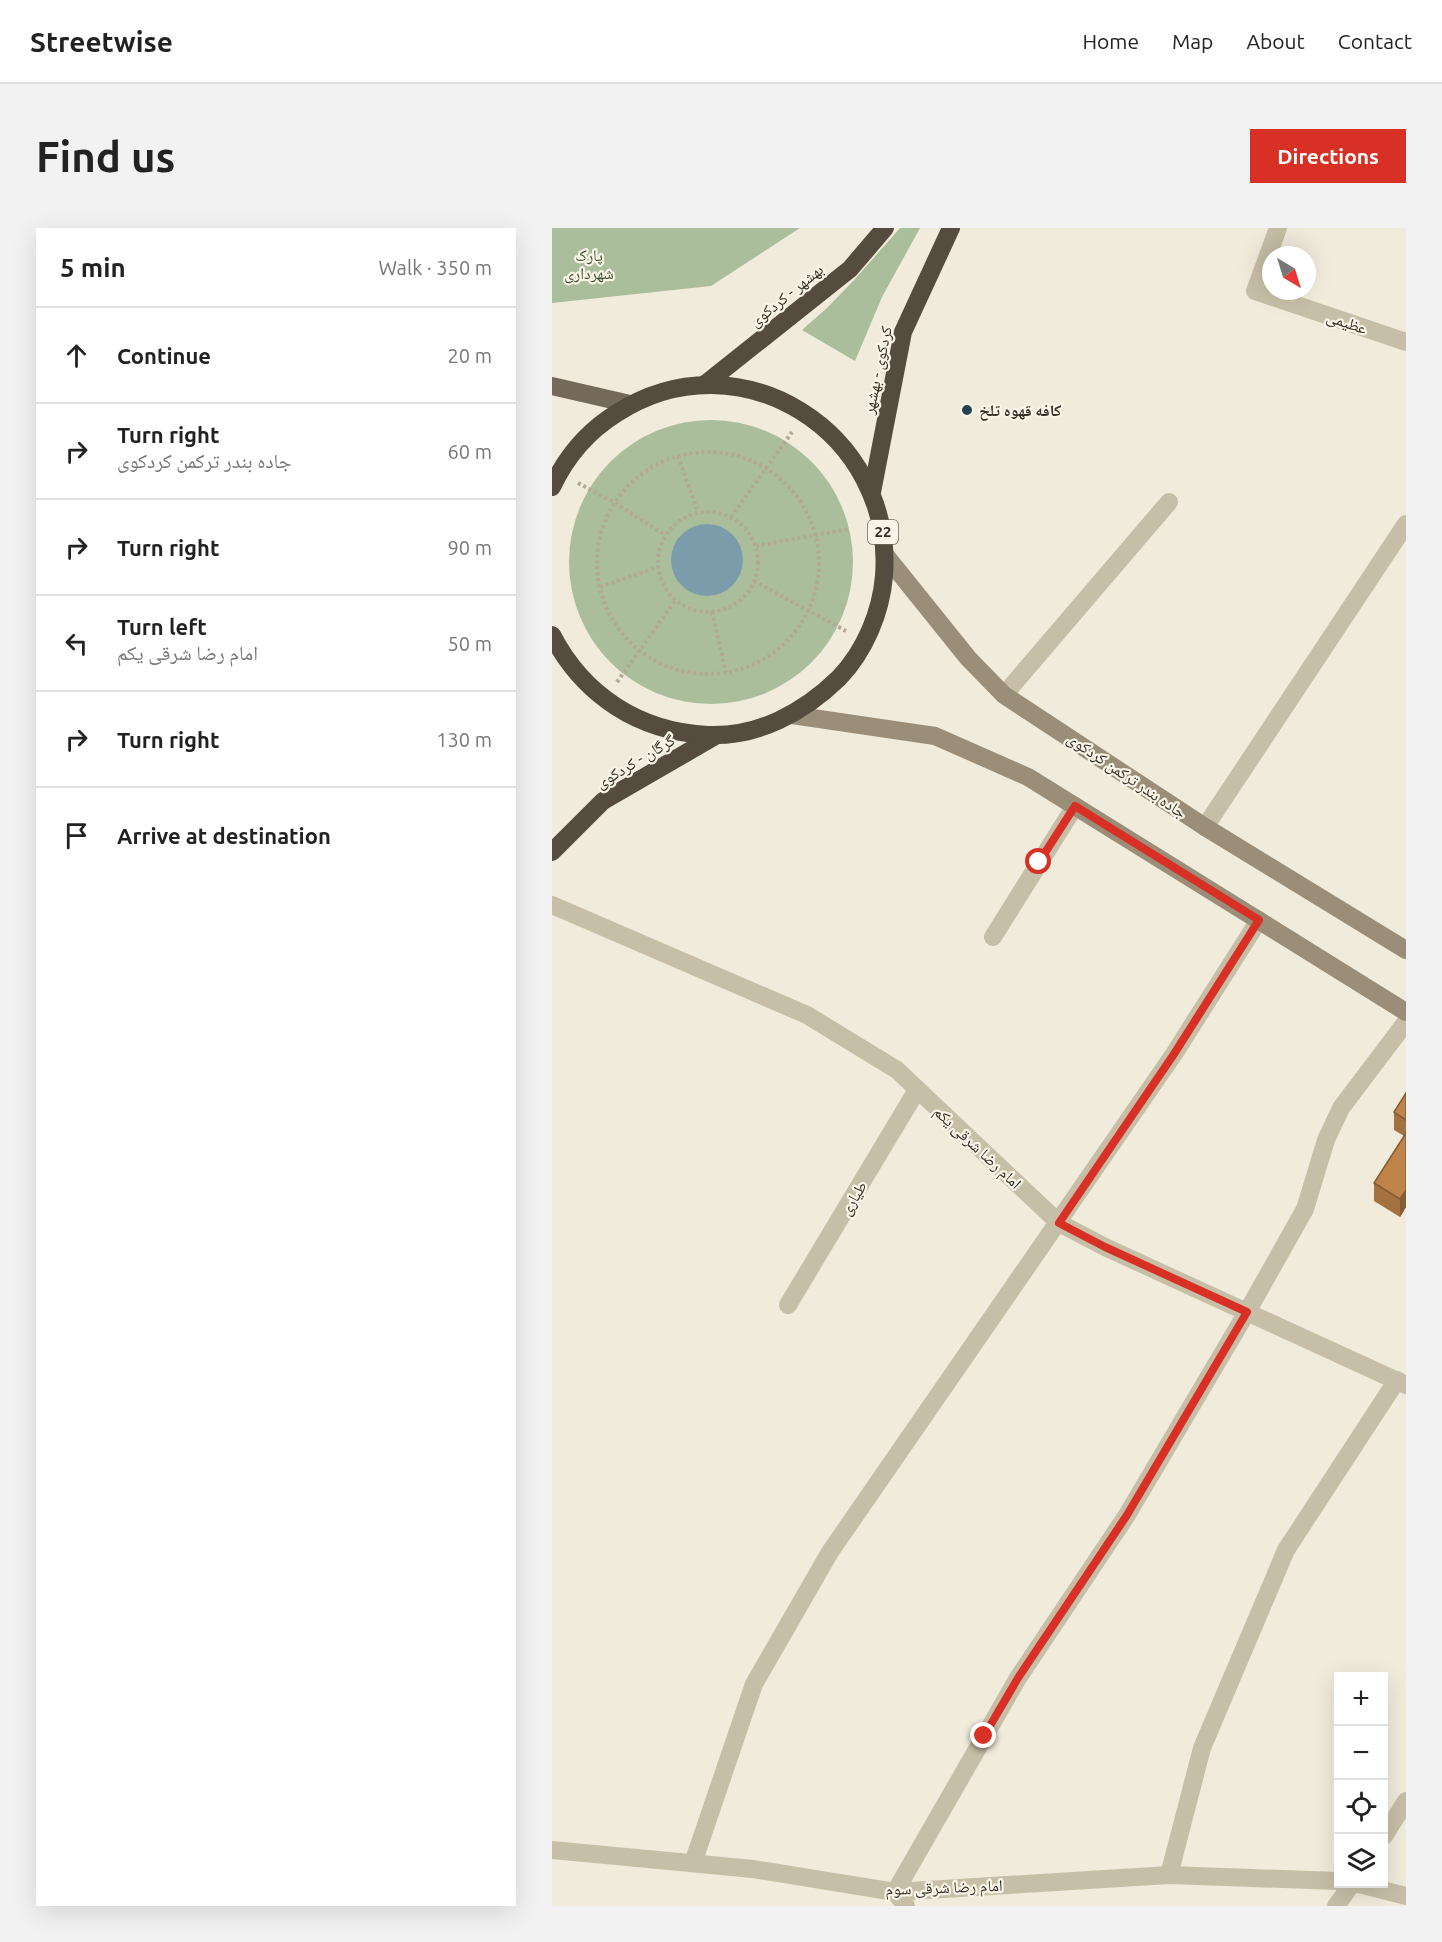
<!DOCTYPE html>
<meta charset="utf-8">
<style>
:root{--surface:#fff;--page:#f2f2f2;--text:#222;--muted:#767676;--line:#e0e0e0;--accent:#d93025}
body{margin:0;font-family:Ubuntu,"Noto Naskh Arabic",sans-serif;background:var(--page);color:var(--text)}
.controls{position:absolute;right:18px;bottom:18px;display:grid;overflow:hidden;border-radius:0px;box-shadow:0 6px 24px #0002}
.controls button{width:54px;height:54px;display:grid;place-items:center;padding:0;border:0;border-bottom:2px solid var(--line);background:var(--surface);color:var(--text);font:30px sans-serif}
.compass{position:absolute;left:710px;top:18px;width:54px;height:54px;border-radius:50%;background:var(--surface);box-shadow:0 6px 24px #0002;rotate:142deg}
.stop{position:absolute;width:18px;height:18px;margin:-14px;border:4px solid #d93025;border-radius:50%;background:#fff}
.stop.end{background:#d93025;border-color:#fff;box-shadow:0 2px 6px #0008}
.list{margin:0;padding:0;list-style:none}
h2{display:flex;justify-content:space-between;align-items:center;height:78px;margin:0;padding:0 24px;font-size:26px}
h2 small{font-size:20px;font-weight:400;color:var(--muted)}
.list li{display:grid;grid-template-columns:39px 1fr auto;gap:18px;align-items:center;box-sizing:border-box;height:96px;padding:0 24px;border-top:2px solid var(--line)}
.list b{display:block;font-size:22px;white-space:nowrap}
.list p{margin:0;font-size:20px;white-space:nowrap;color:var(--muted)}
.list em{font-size:20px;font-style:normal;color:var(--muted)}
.icon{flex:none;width:33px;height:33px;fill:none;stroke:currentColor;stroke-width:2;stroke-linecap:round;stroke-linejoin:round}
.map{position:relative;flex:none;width:854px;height:1678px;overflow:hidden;border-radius:0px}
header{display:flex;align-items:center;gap:36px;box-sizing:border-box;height:84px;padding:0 30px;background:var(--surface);border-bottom:2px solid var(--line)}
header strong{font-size:28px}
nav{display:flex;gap:33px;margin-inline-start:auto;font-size:21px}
.intro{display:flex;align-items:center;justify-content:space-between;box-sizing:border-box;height:144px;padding:0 36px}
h1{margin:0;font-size:42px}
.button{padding:15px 27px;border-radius:0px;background:var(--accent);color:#fff;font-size:21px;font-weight:700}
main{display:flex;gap:36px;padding:0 36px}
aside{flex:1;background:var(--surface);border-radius:0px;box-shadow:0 6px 24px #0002}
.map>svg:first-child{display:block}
</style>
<header>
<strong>Streetwise</strong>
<nav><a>Home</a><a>Map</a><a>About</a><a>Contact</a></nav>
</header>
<div class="intro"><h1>Find us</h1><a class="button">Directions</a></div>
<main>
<aside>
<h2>5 min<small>Walk · 350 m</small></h2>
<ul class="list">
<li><svg class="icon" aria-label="ahead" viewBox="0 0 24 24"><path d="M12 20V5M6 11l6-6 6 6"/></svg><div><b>Continue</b></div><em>20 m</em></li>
<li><svg class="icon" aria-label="right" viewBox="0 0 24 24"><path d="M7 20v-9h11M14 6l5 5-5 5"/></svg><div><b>Turn right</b><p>جاده بندر ترکمن کردکوی</p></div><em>60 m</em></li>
<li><svg class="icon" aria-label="right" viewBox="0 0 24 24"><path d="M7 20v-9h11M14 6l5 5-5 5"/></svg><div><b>Turn right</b></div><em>90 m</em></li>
<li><svg class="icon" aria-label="left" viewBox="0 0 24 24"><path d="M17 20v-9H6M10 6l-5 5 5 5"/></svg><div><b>Turn left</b><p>امام رضا شرقی یکم</p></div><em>50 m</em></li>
<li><svg class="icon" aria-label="right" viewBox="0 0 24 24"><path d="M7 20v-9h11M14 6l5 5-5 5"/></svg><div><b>Turn right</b></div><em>130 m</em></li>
<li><svg class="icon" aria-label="arrive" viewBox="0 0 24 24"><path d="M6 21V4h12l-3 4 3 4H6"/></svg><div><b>Arrive at destination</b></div></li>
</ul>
</aside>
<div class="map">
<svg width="854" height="1678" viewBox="0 0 854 1678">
<rect width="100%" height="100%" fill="#f0ebdb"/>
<g fill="#aabe9c">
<path d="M0,0H248L159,58L0,75Z"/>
<path d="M348,0H368L330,69L303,133L250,102L275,80L303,51Z"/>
<circle cx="159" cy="334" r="142"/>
</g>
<circle fill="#7b9dab" cx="155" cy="332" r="36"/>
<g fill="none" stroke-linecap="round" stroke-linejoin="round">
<g stroke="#b3a892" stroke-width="4" stroke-dasharray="3 3" stroke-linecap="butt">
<circle cx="156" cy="335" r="111"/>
<path d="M126,228L146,284"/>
<path d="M26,255L63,275L113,307"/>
<circle cx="156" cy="334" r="50"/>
<path d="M179,289L240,204"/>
<path d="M204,318L296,301"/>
<path d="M202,353L294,403"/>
<path d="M48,359L106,339"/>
<path d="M160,384L174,444"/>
<path d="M65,454L123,373"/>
</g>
<g stroke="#c7bea7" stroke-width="18">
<path d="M726,0L703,63L854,114"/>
<path d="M452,467L617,274"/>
<path d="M653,599L854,296"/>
<path d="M0,677L255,787L345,842L507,995L553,1019L854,1157"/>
<path d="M441,709L523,578"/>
<path d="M236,1077L365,862"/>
<path d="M832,1608L854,1573"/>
<path d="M0,1622L201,1641L343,1664L617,1647L786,1653"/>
<path d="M141,1635L202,1456L278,1324L622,826L707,692"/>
<path d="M617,1647L650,1520L734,1322L845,1152"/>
<path d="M807,1656L854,1668"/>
<path d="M354,1678L343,1664L466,1450L575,1287L695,1084L753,981L774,912L789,880L854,794"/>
<path d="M784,1678L800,1656"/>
</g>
<g stroke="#9a8e79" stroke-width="18">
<path d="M334,328L416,430L452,467L653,599L854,722"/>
<path d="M240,487L383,508L476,549L854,784"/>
</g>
<path stroke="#756a59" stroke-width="18" d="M0,158L78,176"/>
<g stroke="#554b3f" stroke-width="18">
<path d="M152,157L298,41L333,0"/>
<path d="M0,259C14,229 36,203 65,185C187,106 343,204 332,348C329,384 313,423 287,450C251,485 206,509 156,507C87,504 31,467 0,407"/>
<path d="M320,264L351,104L399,0"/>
<path d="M0,624L51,573L165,507"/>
</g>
</g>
<path fill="#a37240" d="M854,865V979L848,989L822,973V955L852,908L842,902V884Z"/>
<path fill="#855c34" d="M854,962V979L848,989V971Z"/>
<g fill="#be844a" stroke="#855c34" stroke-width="1.5">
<path d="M854,865V892L842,884Z"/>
<path d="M854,905V962L848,971L822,955Z"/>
</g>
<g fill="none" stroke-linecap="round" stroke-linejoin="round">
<path stroke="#d93025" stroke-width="8" d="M432,1508L466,1450L575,1287L695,1084L553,1019L507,995L622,826L707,692L523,578L487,634"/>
</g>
<circle fill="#204253" stroke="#f8f4e7" stroke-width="2" cx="415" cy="182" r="6"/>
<g text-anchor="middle" stroke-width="4.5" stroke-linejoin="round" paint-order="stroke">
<rect fill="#f8f4e7" stroke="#6f6a61" stroke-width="1.5" x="316" y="292" width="30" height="24" rx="4.5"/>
<g font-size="15" font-weight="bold" fill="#342f27">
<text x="331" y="309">22</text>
</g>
<g font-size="16" fill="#3a512d" stroke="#f8f4e7">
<text x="37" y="33">پارک<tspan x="37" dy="18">شهرداری</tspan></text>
</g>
<g font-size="16" fill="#342f27" stroke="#f8f4e7">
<text transform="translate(234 67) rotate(-39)" y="6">بهشهر - کردکوی</text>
<text transform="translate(795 94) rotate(19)" y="6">عظیمی</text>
<text transform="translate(325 142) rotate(-78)" y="6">کردکوی - بهشهر</text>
<text transform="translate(83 533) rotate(-31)" y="6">گرگان - کردکوی</text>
<text transform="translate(575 547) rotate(34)" y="6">جاده بندر ترکمن کردکوی</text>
<text transform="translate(426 919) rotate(43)" y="6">امام رضا شرقی یکم</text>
<text transform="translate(301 970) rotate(-59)" y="6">طیاری</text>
<text transform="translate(392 1659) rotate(-2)" y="6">امام رضا شرقی سوم</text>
</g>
<g font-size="16" font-weight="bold" fill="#342f27" stroke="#f8f4e7" text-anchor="start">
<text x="427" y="188">کافه قهوه تلخ</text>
</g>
</g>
</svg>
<div class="controls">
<button>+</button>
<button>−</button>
<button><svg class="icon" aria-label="locate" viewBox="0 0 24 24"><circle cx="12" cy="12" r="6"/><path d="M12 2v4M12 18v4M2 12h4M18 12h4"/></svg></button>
<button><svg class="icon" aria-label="layers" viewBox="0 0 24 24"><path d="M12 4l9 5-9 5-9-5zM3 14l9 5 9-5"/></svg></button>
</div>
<svg class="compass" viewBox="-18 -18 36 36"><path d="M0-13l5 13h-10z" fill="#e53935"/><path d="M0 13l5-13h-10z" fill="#767676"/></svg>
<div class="stop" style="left:487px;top:634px"></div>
<div class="stop end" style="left:432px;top:1508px"></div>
</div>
</main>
